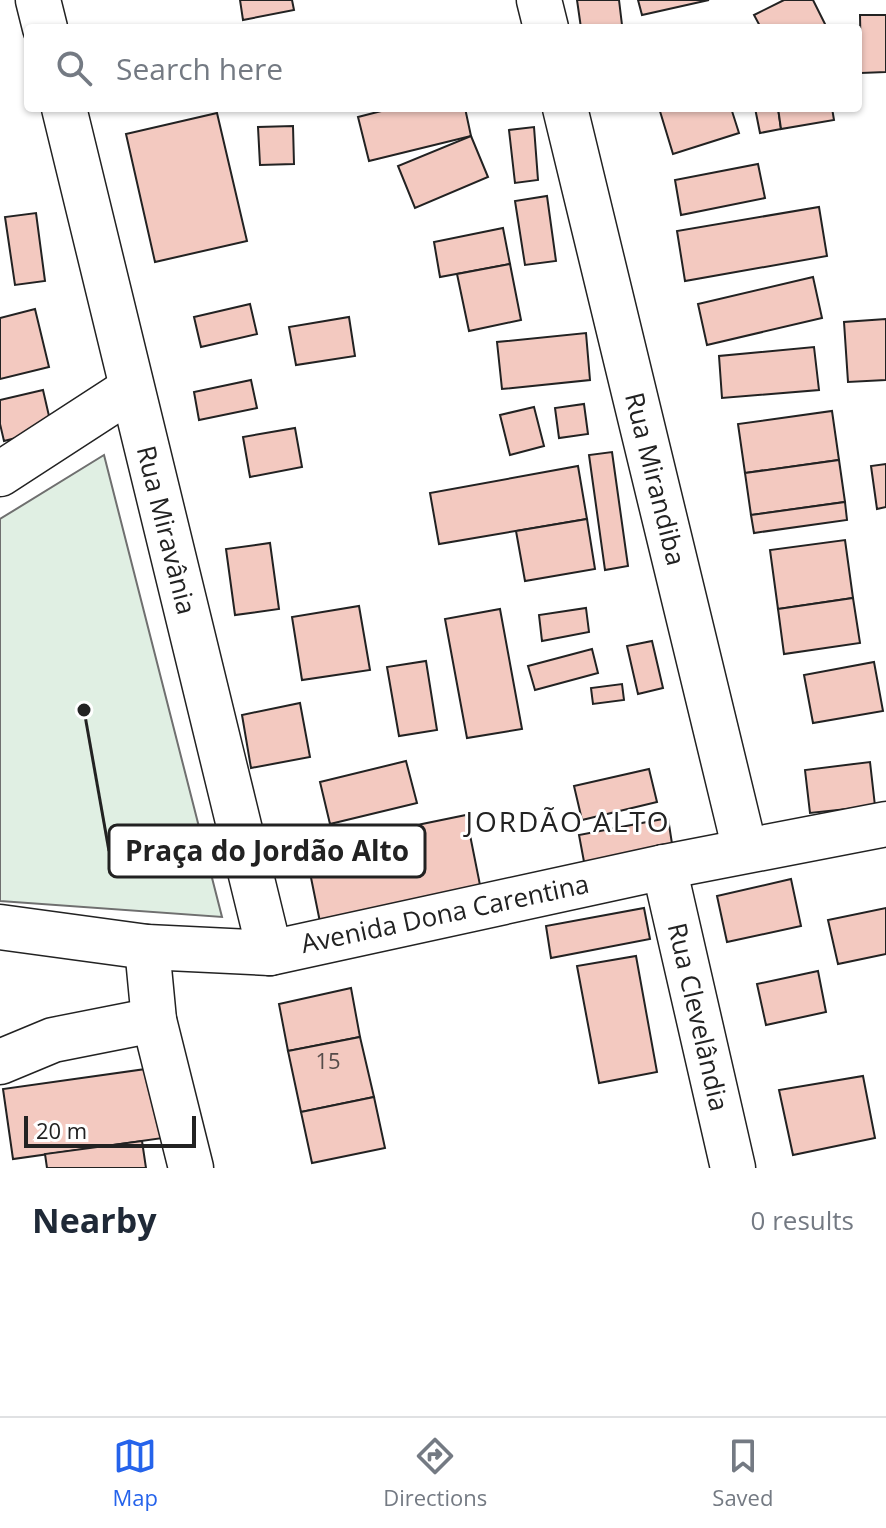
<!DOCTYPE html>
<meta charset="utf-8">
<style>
:root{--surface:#fff;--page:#f6f6f7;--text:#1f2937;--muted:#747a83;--line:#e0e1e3;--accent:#2563eb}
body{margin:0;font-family:"Open Sans",sans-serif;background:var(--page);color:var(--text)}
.scale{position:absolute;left:24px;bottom:20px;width:172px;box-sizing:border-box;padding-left:8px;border:4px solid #222;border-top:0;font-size:22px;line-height:28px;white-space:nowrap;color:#222;-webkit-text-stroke:6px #fff;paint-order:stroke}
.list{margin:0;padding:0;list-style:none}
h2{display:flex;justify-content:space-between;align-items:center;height:104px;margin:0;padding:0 32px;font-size:34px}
h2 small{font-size:26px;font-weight:400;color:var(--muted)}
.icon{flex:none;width:44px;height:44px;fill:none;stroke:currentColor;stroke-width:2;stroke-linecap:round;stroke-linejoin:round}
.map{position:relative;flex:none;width:886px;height:1168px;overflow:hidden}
.search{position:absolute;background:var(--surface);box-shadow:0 2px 6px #0004;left:24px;right:24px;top:24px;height:88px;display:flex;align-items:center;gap:20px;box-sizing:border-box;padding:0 28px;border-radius:8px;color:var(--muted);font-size:30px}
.sheet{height:248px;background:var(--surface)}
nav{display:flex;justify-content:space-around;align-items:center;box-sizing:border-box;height:112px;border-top:2px solid var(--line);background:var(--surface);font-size:22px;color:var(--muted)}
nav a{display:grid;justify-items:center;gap:4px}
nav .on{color:var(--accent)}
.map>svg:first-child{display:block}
</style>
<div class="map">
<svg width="886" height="1168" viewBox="0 0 886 1168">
<rect width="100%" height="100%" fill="#fff"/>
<path fill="#e0efe3" stroke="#6f6f6f" stroke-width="2" d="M104,455L222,917L0,901V519Z"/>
<g fill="#f3c9c0" stroke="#222" stroke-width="2">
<path d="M240,0H292L294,10L243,20Z"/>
<path d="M577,0H619L622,25L581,28Z"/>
<path d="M638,0H709L642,15Z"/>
<path d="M784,0H813L827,28H761L754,15Z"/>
<path d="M860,15H886V72L861,73Z"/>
<path d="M393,108H465L471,136L369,161L358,117Z"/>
<path d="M659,108H731L739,133L673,154Z"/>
<path d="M755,108H778L781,129L760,133Z"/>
<path d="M778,108H832L834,120L781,129Z"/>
<path d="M217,113L247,241L155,262L126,134Z"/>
<path d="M293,126L294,164L260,165L258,127Z"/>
<path d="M534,127L538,180L515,183L509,130Z"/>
<path d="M471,136L488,177L415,208L398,166Z"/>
<path d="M758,164L765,198L681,215L675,180Z"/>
<path d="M547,196L556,261L525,265L515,201Z"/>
<path d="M819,207L827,256L685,281L677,231Z"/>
<path d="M36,213L45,281L15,285L5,217Z"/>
<path d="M503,228L510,264L440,277L434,242Z"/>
<path d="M510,264L521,320L469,331L457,274Z"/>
<path d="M813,277L822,318L707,345L698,304Z"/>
<path d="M250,304L257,334L201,347L194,317Z"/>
<path d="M35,309L49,367L0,379V318Z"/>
<path d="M349,317L355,356L296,365L289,327Z"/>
<path d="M886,319V380L848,382L844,322Z"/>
<path d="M586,333L590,380L502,389L497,342Z"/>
<path d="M814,347L819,390L722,398L719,356Z"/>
<path d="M251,380L257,408L199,420L194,392Z"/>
<path d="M43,390L52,429L4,441L0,424V400Z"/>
<path d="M584,404L588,434L559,438L555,408Z"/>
<path d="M534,407L544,446L510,455L500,415Z"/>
<path d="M832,411L839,460L745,473L738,424Z"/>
<path d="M295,428L302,467L250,477L243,437Z"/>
<path d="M612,452L628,566L605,570L589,455Z"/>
<path d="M839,460L845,502L751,515L745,473Z"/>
<path d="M886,464V507L877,509L871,466Z"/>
<path d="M578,466L587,519L439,544L430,493Z"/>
<path d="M845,502L847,520L754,533L751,515Z"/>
<path d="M587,519L595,569L525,581L516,531Z"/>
<path d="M845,540L853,598L778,609L770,550Z"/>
<path d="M270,543L279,609L235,615L226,549Z"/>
<path d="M853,598L860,643L784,654L778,609Z"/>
<path d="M359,606L370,670L302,680L292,617Z"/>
<path d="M586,608L589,632L542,641L539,615Z"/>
<path d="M500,609L522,729L467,738L445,619Z"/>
<path d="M652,641L663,688L638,694L627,646Z"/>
<path d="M592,649L598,673L535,690L528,666Z"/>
<path d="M426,661L437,730L399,736L387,667Z"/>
<path d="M874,662L883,711L813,723L804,675Z"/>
<path d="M622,684L624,700L593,704L591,688Z"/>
<path d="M300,703L310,757L251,768L242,715Z"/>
<path d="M406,761L417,803L330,824L320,782Z"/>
<path d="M870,762L875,806L810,813L805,770Z"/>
<path d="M649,769L657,802L582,820L574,786Z"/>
<path d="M466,815L482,895L321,927L305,848Z"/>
<path d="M668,818L673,850L585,867L579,835Z"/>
<path d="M791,879L801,926L727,942L717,896Z"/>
<path d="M644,908L650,939L551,958L546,926Z"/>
<path d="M886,908V954L838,964L828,920Z"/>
<path d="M636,956L657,1072L599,1083L577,966Z"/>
<path d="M818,971L826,1012L766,1025L757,984Z"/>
<path d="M351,988L360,1037L288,1051L279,1004Z"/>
<path d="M360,1037L374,1097L301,1112L288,1051Z"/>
<path d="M153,1068L163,1138L13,1159L3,1089Z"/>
<path d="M863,1076L875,1138L793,1155L779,1090Z"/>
<path d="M374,1097L385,1148L312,1163L301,1112Z"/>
<path d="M142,1141L146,1168H47L45,1154Z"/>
</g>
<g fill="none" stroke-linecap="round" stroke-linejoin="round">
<defs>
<g id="minor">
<path d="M38,0L45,28"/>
<path d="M539,0L546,28"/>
<path d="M64,108L270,953"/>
<path d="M565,108L745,850"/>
<path d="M0,474L131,389"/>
<path d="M664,867L733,1168"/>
<path d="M147,947L154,1020L191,1168"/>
<path d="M0,1062L53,1040L154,1020"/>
</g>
<path id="tertiary" d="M0,927L147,947L270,953L664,867L886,824"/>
</defs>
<use href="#minor" stroke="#222" stroke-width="47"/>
<use href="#tertiary" stroke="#222" stroke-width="47"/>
<use href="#minor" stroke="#fff" stroke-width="44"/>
<use href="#tertiary" stroke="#fff" stroke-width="44"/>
</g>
<g text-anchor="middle" stroke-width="6" stroke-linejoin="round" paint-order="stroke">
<g font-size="22" fill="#564c4a">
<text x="328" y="1069">15</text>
</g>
<g font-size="26" fill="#222" stroke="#fff">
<text transform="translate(655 479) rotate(76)" y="9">Rua Mirandiba</text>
<text transform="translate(166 530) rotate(76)" y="9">Rua Miravânia</text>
<text transform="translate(445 914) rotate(-12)" y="9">Avenida Dona Carentina</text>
<text transform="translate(698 1017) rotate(77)" y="9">Rua Clevelândia</text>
</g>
<g font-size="28" letter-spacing="2" fill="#222" stroke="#fff">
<text x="568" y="832">JORDÃO ALTO</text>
</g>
</g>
<path fill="none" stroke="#222" stroke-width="3" d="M84 710L109 851"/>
<circle fill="#222" stroke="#fff" stroke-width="3" cx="84" cy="710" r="8"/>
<rect fill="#fff" stroke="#222" stroke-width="3" x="109" y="825" width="316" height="52" rx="8"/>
<g font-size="28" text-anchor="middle" font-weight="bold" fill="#222">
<text x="267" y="861">Praça do Jordão Alto</text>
</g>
</svg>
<div class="scale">20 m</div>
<div class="search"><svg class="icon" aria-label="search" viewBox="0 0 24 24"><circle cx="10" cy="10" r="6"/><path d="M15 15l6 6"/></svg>Search here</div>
</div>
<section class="sheet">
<h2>Nearby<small>0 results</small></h2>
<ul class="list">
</ul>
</section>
<nav>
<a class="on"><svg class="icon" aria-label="map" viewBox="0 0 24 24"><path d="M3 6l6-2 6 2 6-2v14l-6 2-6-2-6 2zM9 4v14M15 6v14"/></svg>Map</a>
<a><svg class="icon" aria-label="directions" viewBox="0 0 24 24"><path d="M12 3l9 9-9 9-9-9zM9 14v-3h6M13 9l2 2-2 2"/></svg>Directions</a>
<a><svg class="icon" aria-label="saved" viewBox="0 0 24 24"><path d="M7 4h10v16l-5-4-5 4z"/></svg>Saved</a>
</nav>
